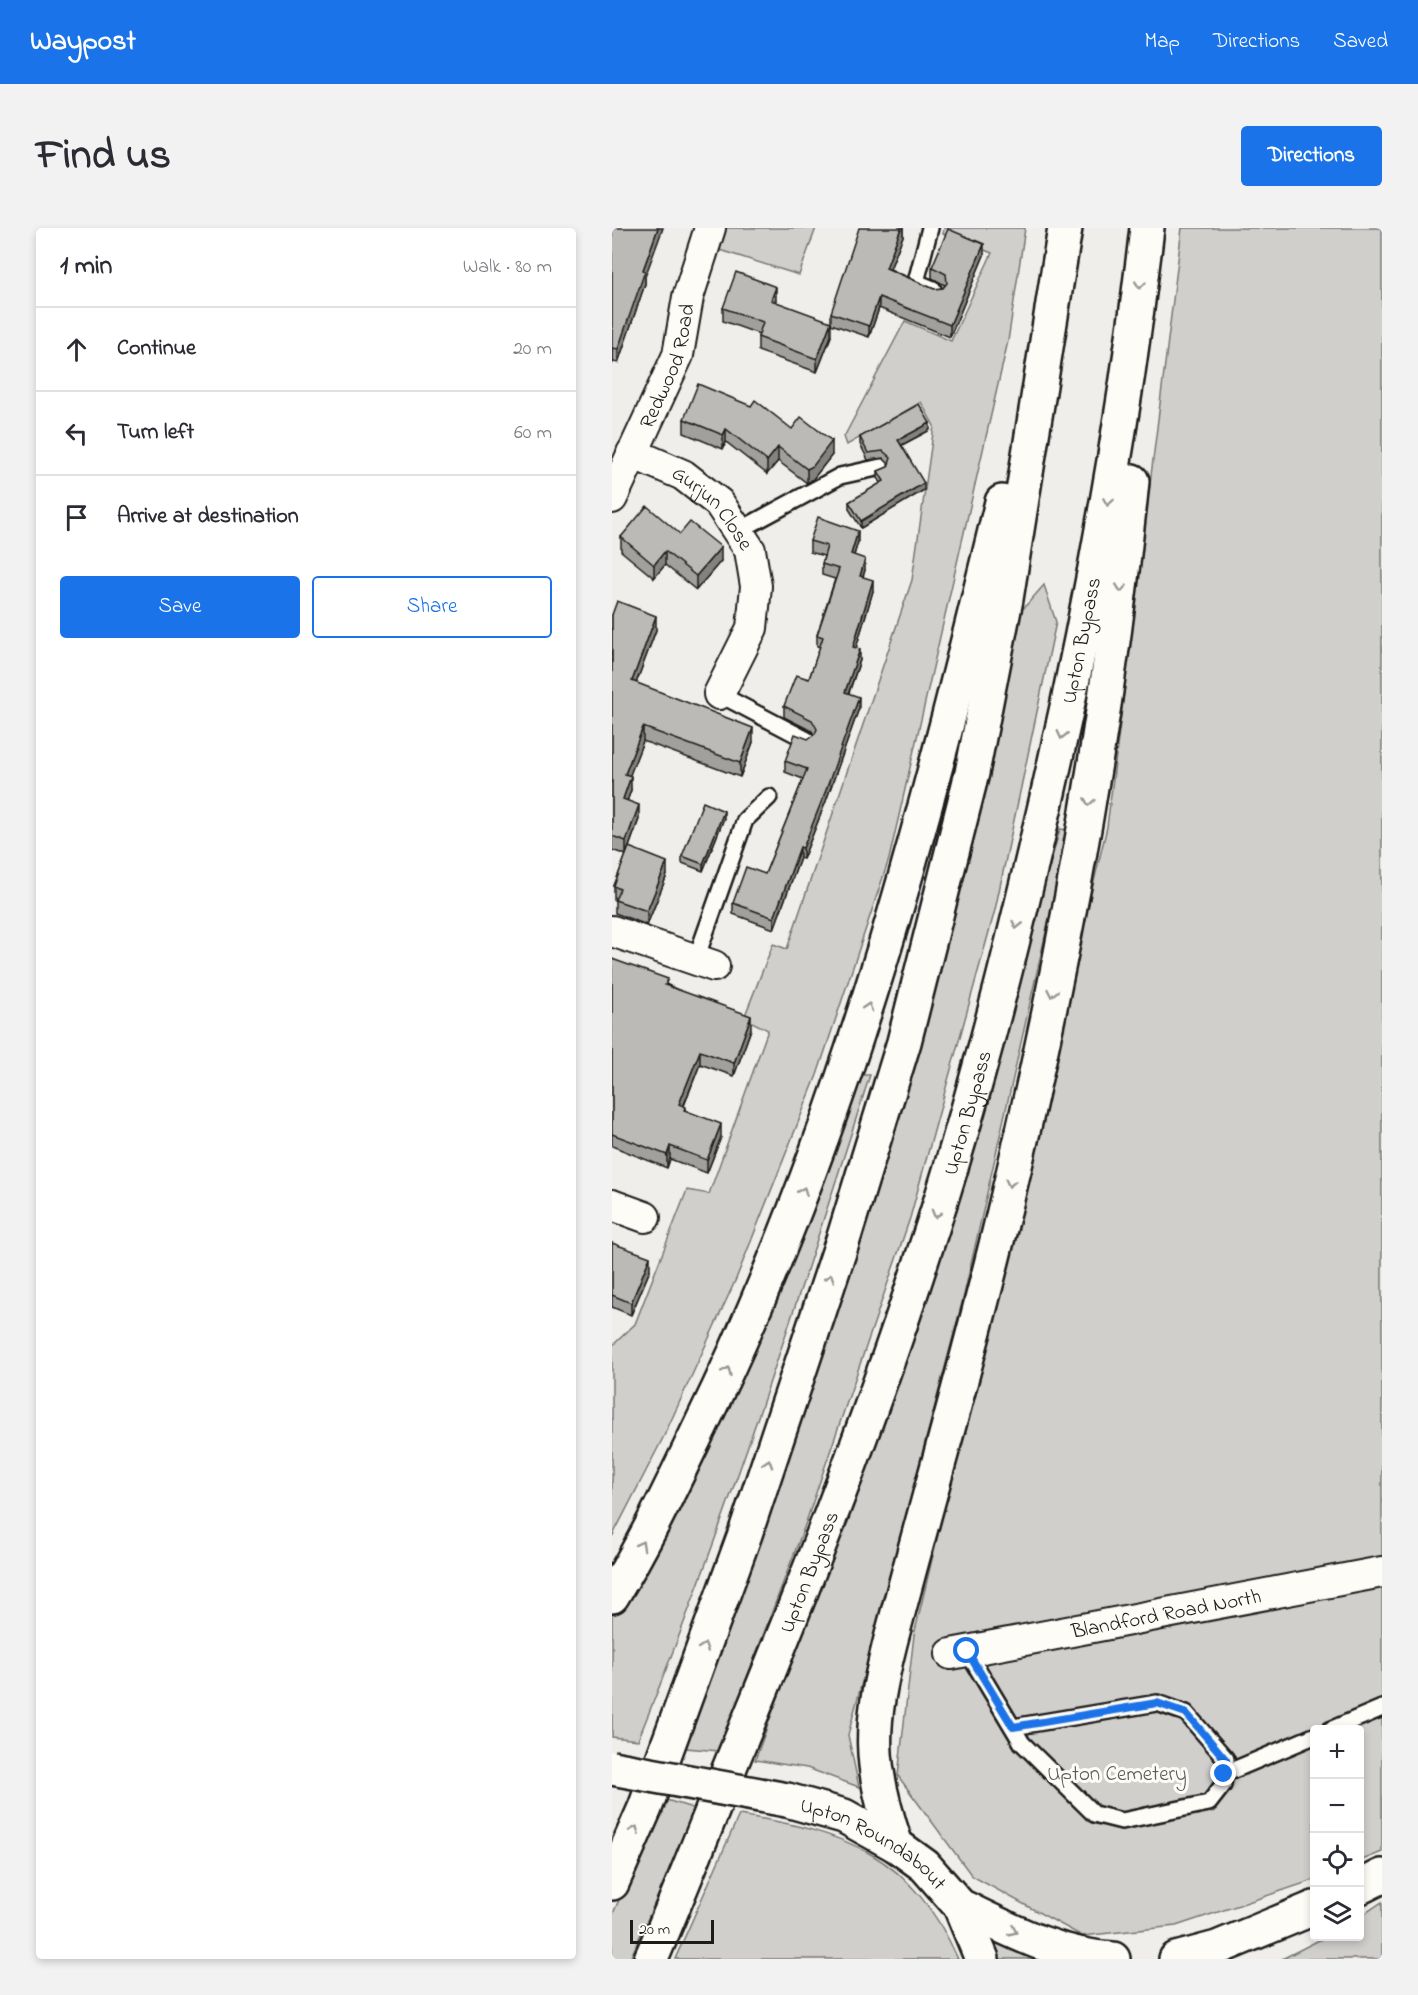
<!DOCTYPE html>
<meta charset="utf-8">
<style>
:root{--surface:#fff;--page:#f2f2f3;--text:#2b2b33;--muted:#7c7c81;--line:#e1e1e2;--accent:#1a73e8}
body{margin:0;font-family:"Indie Flower",sans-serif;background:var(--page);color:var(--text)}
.controls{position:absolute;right:18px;bottom:18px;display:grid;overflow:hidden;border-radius:6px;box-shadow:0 3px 9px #0003}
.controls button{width:54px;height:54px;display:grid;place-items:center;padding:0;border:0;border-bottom:2px solid var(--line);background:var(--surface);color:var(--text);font:30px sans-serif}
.scale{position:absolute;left:18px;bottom:15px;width:84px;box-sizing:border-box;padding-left:6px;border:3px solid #1c1c1c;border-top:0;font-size:16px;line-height:21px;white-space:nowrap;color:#1c1c1c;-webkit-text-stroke:4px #fdfcf7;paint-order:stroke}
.stop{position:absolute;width:18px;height:18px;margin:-14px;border:4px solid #1a73e8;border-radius:50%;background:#fff}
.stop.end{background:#1a73e8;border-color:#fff;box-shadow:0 2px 6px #0008}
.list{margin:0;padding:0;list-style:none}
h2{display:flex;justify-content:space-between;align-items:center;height:78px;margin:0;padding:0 24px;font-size:26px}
h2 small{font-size:20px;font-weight:400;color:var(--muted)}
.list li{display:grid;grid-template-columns:39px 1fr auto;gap:18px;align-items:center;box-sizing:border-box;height:84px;padding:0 24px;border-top:2px solid var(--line)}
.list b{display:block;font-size:22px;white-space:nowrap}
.list em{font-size:20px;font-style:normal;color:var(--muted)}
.actions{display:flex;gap:12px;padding:18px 24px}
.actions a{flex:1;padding:14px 0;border:2px solid var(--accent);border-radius:6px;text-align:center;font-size:21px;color:var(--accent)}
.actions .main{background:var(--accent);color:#fff}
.icon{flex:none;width:33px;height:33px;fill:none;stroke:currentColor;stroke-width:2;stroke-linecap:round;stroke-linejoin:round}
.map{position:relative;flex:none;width:770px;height:1731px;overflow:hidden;border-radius:6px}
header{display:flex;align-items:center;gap:36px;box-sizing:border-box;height:84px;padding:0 30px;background:var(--accent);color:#fff}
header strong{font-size:28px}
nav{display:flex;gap:33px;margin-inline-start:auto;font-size:21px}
.intro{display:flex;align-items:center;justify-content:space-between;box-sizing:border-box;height:144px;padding:0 36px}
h1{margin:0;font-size:42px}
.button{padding:15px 27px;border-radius:6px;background:var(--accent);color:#fff;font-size:21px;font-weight:700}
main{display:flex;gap:36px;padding:0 36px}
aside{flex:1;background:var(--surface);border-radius:6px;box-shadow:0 3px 9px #0003}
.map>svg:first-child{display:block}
</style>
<header>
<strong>Waypost</strong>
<nav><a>Map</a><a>Directions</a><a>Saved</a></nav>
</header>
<div class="intro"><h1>Find us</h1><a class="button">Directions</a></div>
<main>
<aside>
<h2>1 min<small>Walk · 80 m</small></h2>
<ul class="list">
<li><svg class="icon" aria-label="ahead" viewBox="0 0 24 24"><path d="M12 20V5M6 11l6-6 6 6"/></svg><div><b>Continue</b></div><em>20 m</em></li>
<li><svg class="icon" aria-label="left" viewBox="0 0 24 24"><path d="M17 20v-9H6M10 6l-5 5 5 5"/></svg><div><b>Turn left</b></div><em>60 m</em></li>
<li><svg class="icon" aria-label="arrive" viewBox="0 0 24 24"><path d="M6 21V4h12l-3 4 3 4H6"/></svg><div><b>Arrive at destination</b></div></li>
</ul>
<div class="actions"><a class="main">Save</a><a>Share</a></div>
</aside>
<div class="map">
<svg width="770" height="1731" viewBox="0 0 770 1731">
<rect width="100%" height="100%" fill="#f0eeea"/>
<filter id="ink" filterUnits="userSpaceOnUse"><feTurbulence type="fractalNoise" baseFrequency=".0167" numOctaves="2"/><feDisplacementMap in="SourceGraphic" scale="12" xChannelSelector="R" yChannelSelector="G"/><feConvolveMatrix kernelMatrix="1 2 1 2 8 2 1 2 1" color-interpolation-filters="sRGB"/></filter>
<g filter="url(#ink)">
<g fill="#d0cfcc" stroke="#767674" stroke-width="1.5">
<path d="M109,0H204L187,47L101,20Z"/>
<path d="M332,0H413L396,113L277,631L205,847L124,1051L52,1208L0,1309V1118L23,1096L75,962L97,966L156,802L132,790L161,716L175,721L300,352L322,198L309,174L235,217L232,209L293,93L339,113L380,25L331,6Z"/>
<path d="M570,0H770V1624L748,1633V1502H702V1652L564,1698L470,1708L360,1648L286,1548L302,1407L495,599Z"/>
<path d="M432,357L444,394L383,682L298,990L193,1297L107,1523L74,1520C151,1307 225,1092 290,875C338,713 374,547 410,382Z"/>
<path d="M448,601L457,602L352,1067L236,1507L247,1559L195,1540L143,1532L283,1151L372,872Z"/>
<path d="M242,847H258C186,1072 115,1293 26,1512L0,1509V1387L24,1350Z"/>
<path d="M51,1571L84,1581L18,1731H0V1688Z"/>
<path d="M127,1587C232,1603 300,1627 346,1731H63Z"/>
<path d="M770,1674V1731H670L713,1709L748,1708V1689Z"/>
<path d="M386,1712L433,1731H385L382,1721Z"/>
</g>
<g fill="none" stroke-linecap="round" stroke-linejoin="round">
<defs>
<g id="service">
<path d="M318,0L304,54L321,61"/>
<path d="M126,303L228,248L269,239"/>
<path d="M107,466L195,512"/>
<path d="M84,731L133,592L157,569"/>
<path d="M355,1423L410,1515L482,1586L510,1593L597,1575L611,1557L614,1531L574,1485L545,1475L401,1499"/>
<path d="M718,1502L770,1480"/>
<path d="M612,1546L702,1508"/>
</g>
<g id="minor">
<path id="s1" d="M20,225L71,247L107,275L138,322L144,358L140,400L107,466"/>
<path id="s2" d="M0,270L66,127L76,69L98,0"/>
<path d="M0,703L102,738"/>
<path d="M0,977L33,989"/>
<path id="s3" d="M339,1426L770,1344"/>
</g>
<g id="trunk">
<path d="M0,1368C34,1313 61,1255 89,1197C234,901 313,593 390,274"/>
<path id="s4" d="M175,1572L232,1588L284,1617L313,1638L348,1678L370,1731"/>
<path d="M284,1617C256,1535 257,1499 278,1415C315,1273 357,1131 391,988C450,746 495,501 520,253"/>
<path d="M0,1655L33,1580L133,1306L231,1012L292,814L360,545L394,371L453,0"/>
<path d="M748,1659L770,1648"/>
<path d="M348,1678C398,1702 446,1728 501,1731"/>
<path id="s5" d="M39,1731C68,1665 94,1597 122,1529C190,1364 256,1198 311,1028C355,896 390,761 422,625C471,419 511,211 535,0"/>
<path d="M564,1731L605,1720L702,1680"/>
</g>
</defs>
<use href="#service" stroke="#1c1c1c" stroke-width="20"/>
<use href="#minor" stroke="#1c1c1c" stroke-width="34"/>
<use href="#trunk" stroke="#1c1c1c" stroke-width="38"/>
<use href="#service" stroke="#fdfcf7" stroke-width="15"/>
<use href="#minor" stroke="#fdfcf7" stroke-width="30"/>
<use href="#trunk" stroke="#fdfcf7" stroke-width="33"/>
<defs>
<path id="trunk-bridge" d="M0,1540L175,1572"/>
</defs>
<use href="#trunk-bridge" stroke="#1c1c1c" stroke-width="38" stroke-linecap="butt"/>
<use href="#trunk-bridge" stroke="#fdfcf7" stroke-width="33"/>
</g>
<g fill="#a1a09d" stroke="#1c1c1c" stroke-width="1.5">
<path d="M0,0L33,49V56L6,135L1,134Z"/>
<path d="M291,0V8L278,41L322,61L331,60L333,57L320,50V39L372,27L338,109L267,80L257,109L219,96V85Z"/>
<path d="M164,73V74L219,108L205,144L146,123V109L147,106L111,93V80Z"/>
<path d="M72,191L180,201L220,227L201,251L195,255L166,233L155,246L114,214L111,221L72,205Z"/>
<path d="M318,202L290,217L312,262L249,300L237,281V274L269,255L266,250V243L276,239L277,236L271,230L256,232L248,216V209Z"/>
<path d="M68,306L109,333L84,362L53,337L42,350L9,323V309Z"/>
<path d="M198,313L246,314L242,327L253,342L251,349L261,363L244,420L248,432L237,465L247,480L214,573L191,631L188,630L162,701L121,686V675L153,646L191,551L173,544V533L196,511L202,507L200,503L172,489V478L197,451L208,419L205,418V407L223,351L210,347V336L212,328L198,324Z"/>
<path d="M0,387L44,402L24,455L141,514L128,549L31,513L17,548L19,562L15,573L27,591L17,619L55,647L35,697L3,685V672H2V658L14,627L0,622Z"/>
<path d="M112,590L91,643L70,635V628Z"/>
<path d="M0,731L56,757L139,801L122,848L88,836L72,878L74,882L109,909L95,945L58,931L55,940L0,918Z"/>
<path d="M0,1015L38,1042L19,1087L0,1079Z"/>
</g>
<g fill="#83827f" stroke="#1c1c1c" stroke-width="1.5">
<path d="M46,0H51L33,49V56L6,135V121L31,42Z"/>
<path d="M289,0H291V8L274,51V40Z"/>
<path d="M372,16V27L338,109V97Z"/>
<path d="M164,59V73L159,86V72Z"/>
<path d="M267,69V80L257,109V98Z"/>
<path d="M219,94V108L205,144V131Z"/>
<path d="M1,120V134L0,137V123Z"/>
<path d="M318,195V202L286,219V212Z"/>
<path d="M114,201V214L111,221V207Z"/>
<path d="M220,213V227L201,251L195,255V241Z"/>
<path d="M166,219V233L155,246V233Z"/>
<path d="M312,255V262L249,300V293Z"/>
<path d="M246,303V314L239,337V326Z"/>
<path d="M109,319V333L84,362V348Z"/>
<path d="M53,323V337L42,350V337Z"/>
<path d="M253,331V342L248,359V348Z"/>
<path d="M261,352V363L241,430V419Z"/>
<path d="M44,388V402L20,466V453Z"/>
<path d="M248,421V432L233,475V464Z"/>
<path d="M247,469V480L214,573L191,631V620Z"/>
<path d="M31,499V513L13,560V546Z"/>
<path d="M141,500V514L128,549V535Z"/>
<path d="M19,548V562L11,585V571Z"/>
<path d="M27,577V591L14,627V613Z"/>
<path d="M112,583V590L91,643V636Z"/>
<path d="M188,619V630L162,701V690Z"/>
<path d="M55,634V647L35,697V683Z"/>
<path d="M139,788V801L122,848V835Z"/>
<path d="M88,823V836L67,889V876Z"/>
<path d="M109,896V909L95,945V932Z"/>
<path d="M58,918V931L55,940V927Z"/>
<path d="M38,1029V1042L19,1087V1075Z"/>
</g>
<g fill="#bbbab6" stroke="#1c1c1c" stroke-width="1.5">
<path d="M0,0H46L31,42L33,43L6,121L1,120L0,123Z"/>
<path d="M247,0H289L274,40L322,61L331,60L335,55L334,46L320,39L336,1L372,16L338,97L267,69L257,98L219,85Z"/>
<path d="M124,44L164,59L159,72L219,94L205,131L146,109L151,94L111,80Z"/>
<path d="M86,156L139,178L143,172L180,201L189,189L220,213L201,238L195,241L166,219L155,233L114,201L111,207L72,191Z"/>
<path d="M307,176L318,195L286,212L312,255L249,293L237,274L272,253L266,243L276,239L279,230L271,223L256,225L248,209Z"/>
<path d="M35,278L68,306L78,294L109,319L84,348L53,323L42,337L9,309Z"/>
<path d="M206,289L246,303L239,326L253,331L248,348L261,352L241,419L248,421L233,464L247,469L214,562L191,620L188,619L162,690L121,675L134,639L153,646L195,541L173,533L183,506L196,511L203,506L205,501L200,492L172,478L184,447L197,451L211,409L205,407L227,341L210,336L215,318L198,313Z"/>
<path d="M5,373L44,388L20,453L141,500L128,535L31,499L13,546L19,548L11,571L27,577L14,613L0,608V387Z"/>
<path d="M91,574L112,583L91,636L70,628Z"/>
<path d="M17,619L55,634L35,683L3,672L8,661L2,658Z"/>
<path d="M0,731L56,751L53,757L139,788L122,835L88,823L67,876L74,879L72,882L109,896L95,932L58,918L55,927L0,906Z"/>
<path d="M0,1015L38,1029L19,1075L0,1067Z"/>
</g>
<defs><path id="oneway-chevron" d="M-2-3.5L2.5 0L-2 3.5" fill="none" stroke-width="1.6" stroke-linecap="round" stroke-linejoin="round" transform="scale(1.5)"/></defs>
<g stroke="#989794">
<use href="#oneway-chevron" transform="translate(528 57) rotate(96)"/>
<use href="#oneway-chevron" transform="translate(496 274) rotate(99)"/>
<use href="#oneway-chevron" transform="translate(509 360) rotate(96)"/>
<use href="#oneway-chevron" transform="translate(450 507) rotate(103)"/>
<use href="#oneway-chevron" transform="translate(477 574) rotate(100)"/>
<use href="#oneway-chevron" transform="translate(405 697) rotate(103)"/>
<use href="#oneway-chevron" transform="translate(440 765) rotate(101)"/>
<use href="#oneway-chevron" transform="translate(256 779) rotate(-73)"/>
<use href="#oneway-chevron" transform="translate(398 955) rotate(103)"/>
<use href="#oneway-chevron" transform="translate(191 963) rotate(-68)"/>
<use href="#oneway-chevron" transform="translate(324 986) rotate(107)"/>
<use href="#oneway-chevron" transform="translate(218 1050) rotate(-71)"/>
<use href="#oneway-chevron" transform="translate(115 1143) rotate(-65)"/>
<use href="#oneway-chevron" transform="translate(156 1235) rotate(-72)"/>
<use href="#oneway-chevron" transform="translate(29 1317) rotate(-61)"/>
<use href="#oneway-chevron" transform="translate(92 1419) rotate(-70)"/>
<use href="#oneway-chevron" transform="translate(23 1602) rotate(-67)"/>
<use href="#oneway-chevron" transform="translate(401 1703) rotate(25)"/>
</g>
</g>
<g fill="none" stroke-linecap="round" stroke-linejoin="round" filter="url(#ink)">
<path stroke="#1a73e8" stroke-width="8" d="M355,1423L401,1499L545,1475L574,1485L614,1532L612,1546"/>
</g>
<g text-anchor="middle" stroke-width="6" stroke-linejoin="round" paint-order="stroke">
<g font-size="21" fill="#1c1c1c" stroke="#fdfcf7">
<text dy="7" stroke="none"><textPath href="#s2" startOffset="144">Redwood Road</textPath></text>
<text dy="7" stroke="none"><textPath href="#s1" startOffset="100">Gurjun Close</textPath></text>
<text dy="7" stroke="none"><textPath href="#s5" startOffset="1390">Upton Bypass</textPath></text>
<text dy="7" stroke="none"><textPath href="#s5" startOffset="904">Upton Bypass</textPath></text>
<text dy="7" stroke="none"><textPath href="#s5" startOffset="418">Upton Bypass</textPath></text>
<text dy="7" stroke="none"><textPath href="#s3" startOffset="219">Blandford Road North</textPath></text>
<text dy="7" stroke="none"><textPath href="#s4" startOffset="98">Upton Roundabout</textPath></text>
</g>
<g font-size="21" fill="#5b5b5a" stroke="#fdfcf7">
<text x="505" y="1552">Upton Cemetery</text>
</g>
</g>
</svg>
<div class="controls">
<button>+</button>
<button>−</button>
<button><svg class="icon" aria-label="locate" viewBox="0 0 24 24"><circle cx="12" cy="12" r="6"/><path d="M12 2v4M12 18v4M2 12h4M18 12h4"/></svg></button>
<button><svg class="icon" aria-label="layers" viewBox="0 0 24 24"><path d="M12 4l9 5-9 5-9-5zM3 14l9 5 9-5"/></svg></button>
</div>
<div class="scale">20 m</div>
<div class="stop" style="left:355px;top:1423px"></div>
<div class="stop end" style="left:612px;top:1546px"></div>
</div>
</main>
